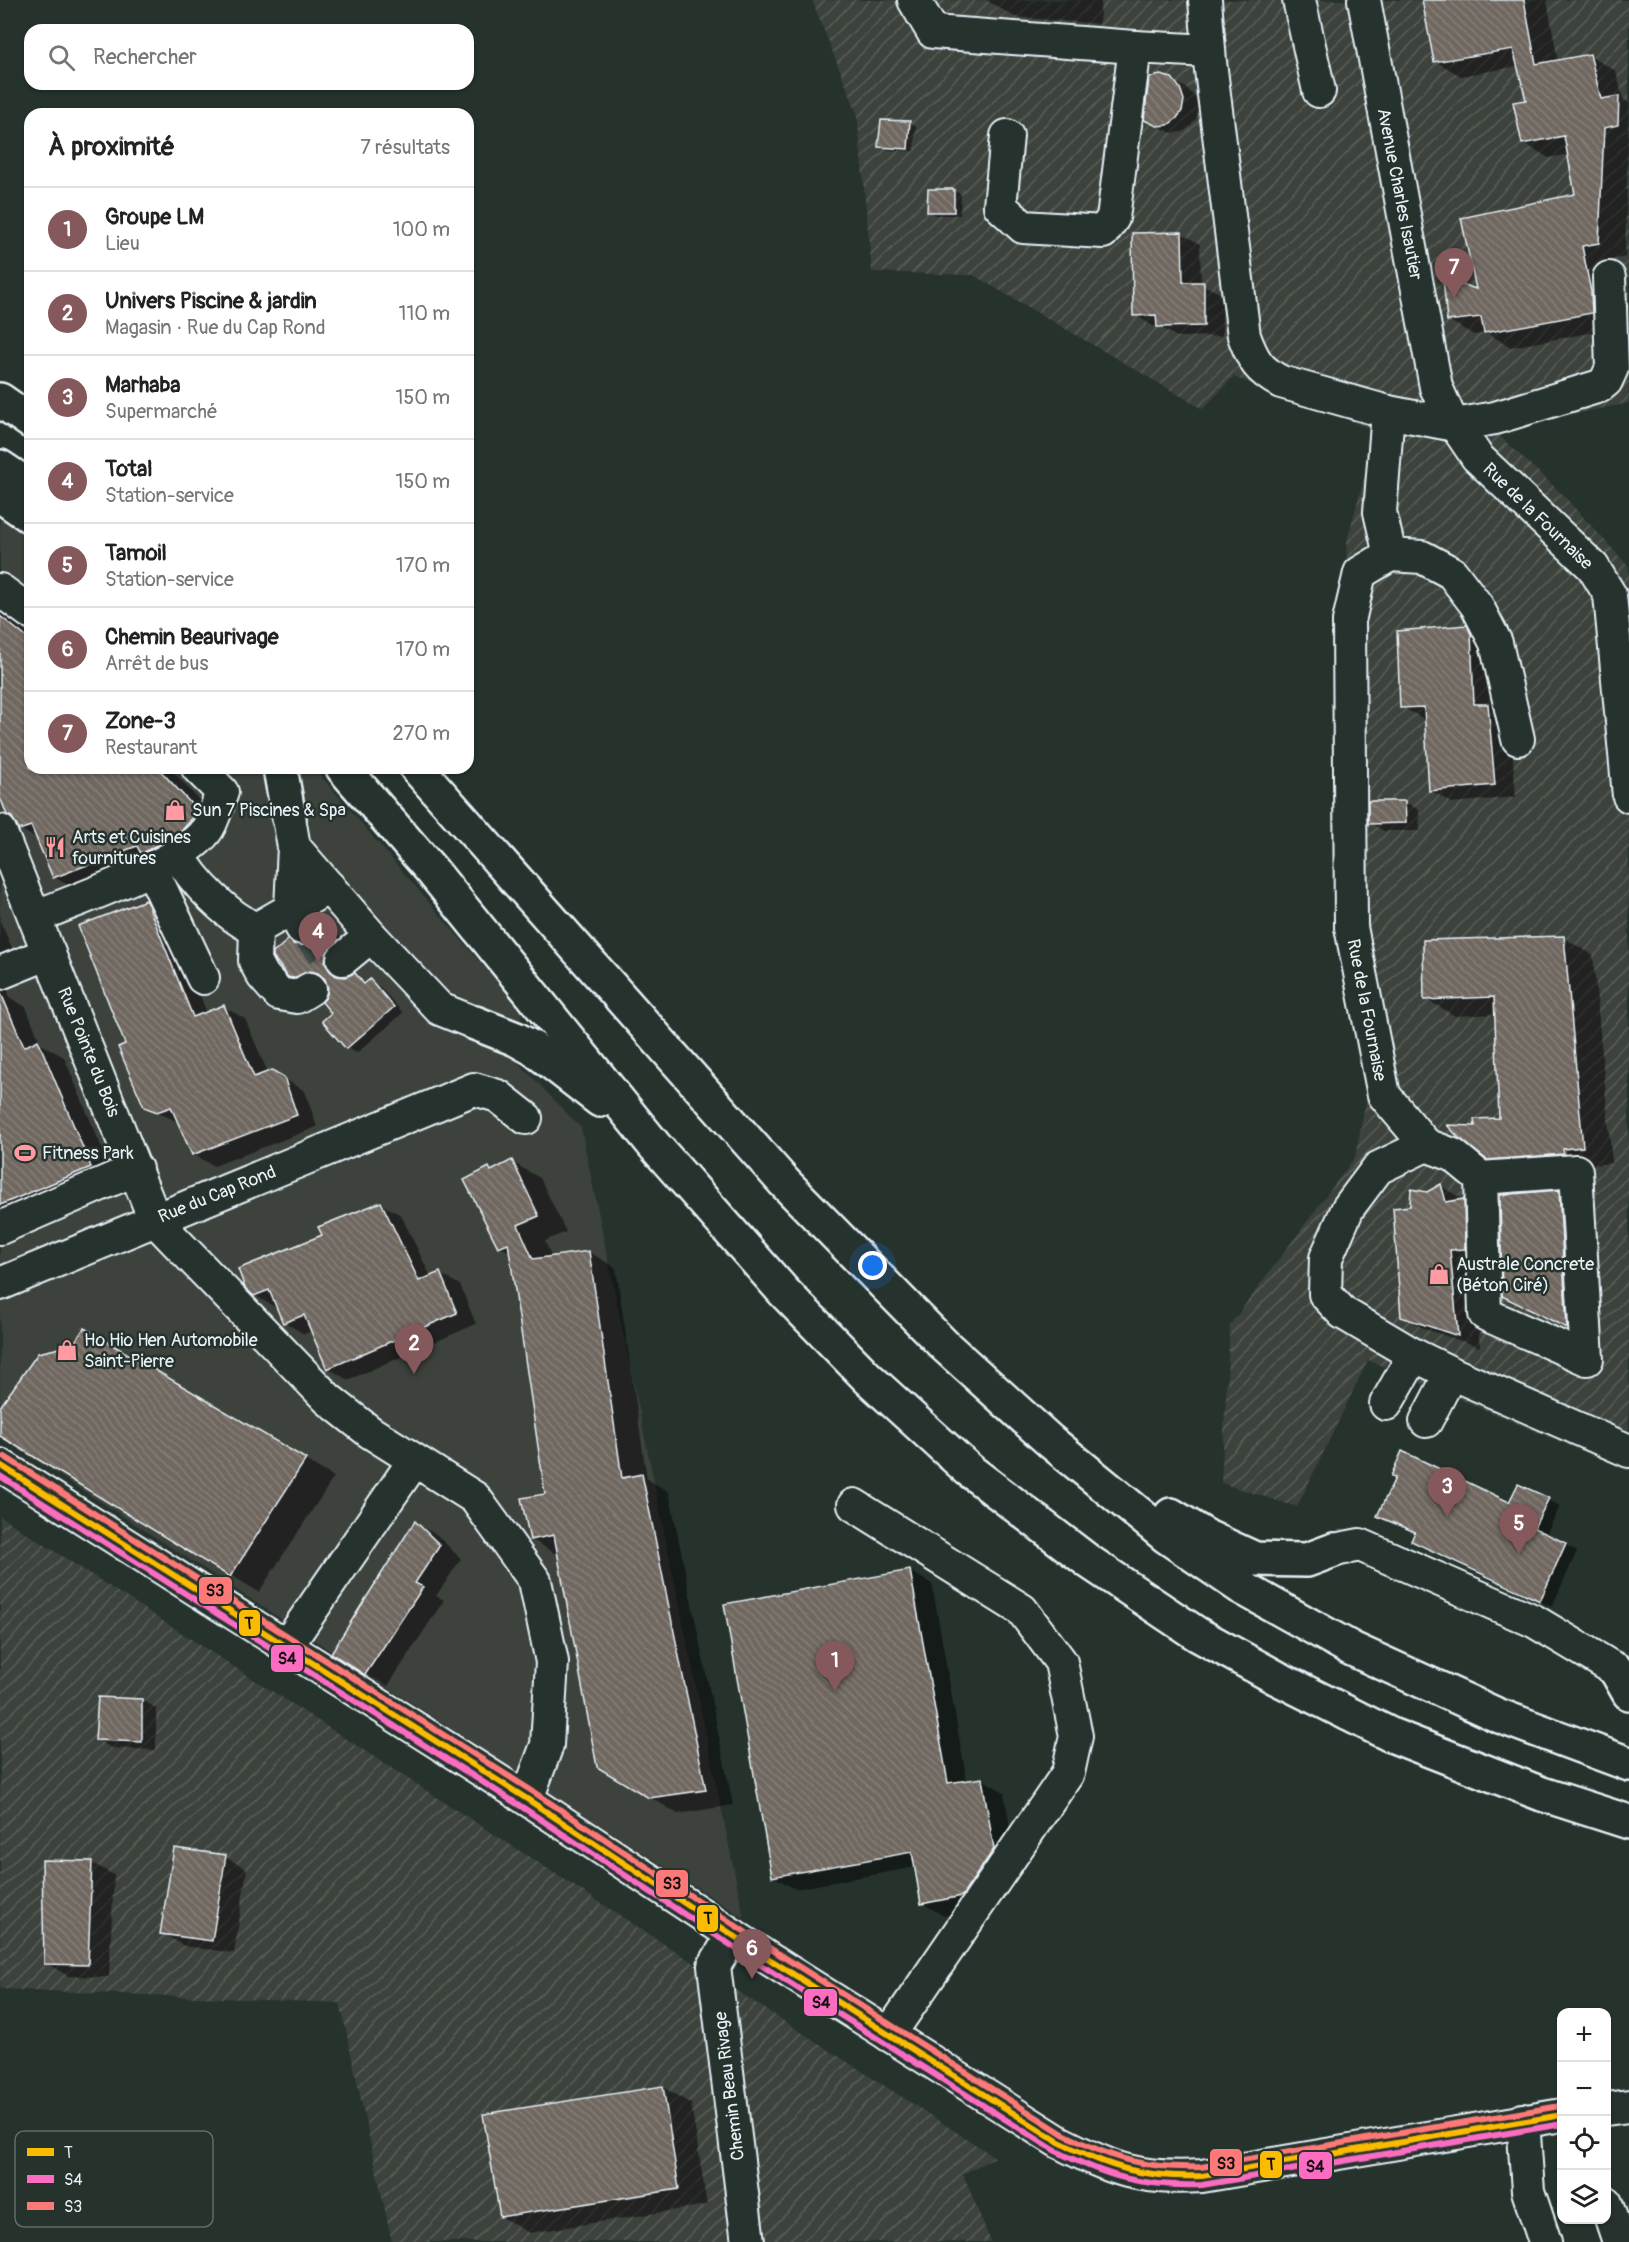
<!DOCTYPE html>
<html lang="fr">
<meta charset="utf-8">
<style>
:root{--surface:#fff;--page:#f6f6f6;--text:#222;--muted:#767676;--line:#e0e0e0;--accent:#85585c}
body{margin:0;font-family:Pangolin,sans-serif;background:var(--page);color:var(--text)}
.controls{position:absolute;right:18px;bottom:18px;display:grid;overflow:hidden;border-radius:12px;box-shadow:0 2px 4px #0004}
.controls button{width:54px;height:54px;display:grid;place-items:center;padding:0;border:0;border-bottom:2px solid var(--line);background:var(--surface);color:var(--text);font:30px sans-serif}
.you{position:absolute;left:873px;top:1266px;width:21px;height:21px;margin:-15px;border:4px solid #fff;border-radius:50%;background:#1a73e8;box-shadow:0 0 0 9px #1a73e833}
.badge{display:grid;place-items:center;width:39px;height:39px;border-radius:50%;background:var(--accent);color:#fff;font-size:20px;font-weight:700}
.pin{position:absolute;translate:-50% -50px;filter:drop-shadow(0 2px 3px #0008)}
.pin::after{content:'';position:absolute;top:32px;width:21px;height:18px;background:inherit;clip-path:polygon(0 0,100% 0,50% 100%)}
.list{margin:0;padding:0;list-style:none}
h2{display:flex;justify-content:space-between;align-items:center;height:78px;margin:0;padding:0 24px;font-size:26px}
h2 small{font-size:20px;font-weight:400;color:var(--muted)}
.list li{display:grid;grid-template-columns:39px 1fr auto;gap:18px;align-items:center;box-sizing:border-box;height:84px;padding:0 24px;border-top:2px solid var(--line)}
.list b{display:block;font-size:22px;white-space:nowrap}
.list p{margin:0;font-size:20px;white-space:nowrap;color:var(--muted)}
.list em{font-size:20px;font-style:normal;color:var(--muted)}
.icon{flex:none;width:33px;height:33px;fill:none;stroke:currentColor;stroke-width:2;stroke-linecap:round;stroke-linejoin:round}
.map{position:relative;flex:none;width:1629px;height:2242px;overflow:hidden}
.search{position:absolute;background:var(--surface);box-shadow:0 2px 4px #0004;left:24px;top:24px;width:450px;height:66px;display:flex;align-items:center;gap:15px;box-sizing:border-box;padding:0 21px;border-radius:18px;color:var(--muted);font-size:22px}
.panel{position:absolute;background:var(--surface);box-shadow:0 2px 4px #0004;left:24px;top:108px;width:450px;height:666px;border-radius:18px}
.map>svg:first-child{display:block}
</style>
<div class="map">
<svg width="1629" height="2242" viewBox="0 0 1629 2242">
<defs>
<pattern id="industrial-furrows" width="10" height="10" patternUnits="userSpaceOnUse" patternTransform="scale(1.5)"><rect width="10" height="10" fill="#3c433c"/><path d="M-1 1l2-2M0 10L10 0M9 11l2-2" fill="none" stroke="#585f59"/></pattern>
<pattern id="building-back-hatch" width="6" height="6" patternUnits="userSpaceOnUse" patternTransform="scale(1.5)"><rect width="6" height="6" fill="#706860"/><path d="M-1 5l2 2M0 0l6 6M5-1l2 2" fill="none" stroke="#847e78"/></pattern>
</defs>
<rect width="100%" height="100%" fill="#26332d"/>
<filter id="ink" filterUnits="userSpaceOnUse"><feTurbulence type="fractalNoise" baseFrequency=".0167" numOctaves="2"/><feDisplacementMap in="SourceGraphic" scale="12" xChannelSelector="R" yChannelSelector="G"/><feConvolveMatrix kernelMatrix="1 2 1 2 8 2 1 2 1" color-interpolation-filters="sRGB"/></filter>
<g filter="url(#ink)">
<path fill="#3c433c" d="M0,511L30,534V768H314L522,1011L513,1057L581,1128L744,1918L0,1437Z"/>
<g fill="url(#industrial-furrows)">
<path d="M812,0H1629V403L1493,430L1561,493L1629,567V1471L1368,1360L1297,1507L1221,1483L1230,1325L1355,1157L1374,1059L1338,957L1347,540L1377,431L1233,377L1203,409L973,275L872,272L857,113Z"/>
<path d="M0,1516L995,2157L963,2174L991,2242H753L752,2237L722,2242H392L340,2003L0,1989Z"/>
</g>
<g fill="#0007">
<path d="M986,0H1101L1099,24L1015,17Z"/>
<path d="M1424,0H1547L1558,61L1590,56L1616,71L1623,99L1629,103L1625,257L1607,261L1617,308V328L1511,347L1487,333L1474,335L1448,320L1577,195L1569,154L1549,158L1523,143L1528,101L1519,66L1461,76L1435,61Z"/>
<path d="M1171,80L1186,88L1195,97L1198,109L1196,119L1191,126L1183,132L1172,133L1147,121Z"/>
<path d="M909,122L916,126L914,151L887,150L880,146Z"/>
<path d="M954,191L961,194L960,215H935L928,211Z"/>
<path d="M1181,233L1200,244L1201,284L1222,294V336L1177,337L1159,326H1153L1135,315Z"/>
<path d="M0,612L30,635V768H170L224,828L83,894L54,877L39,840L20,829L0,793Z"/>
<path d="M1466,627L1489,640L1510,719L1516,797L1452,803L1430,790L1426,720L1402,707Z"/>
<path d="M1405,802L1419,810L1420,831H1384L1370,823Z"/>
<path d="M146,901L167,914L207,1013L224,1007L245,1019L268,1073L271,1071L305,1091L317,1127L214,1166L193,1154L180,1123L145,1106L127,1045Z"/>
<path d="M319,918L327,922L347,946L334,969L339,977L346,978L355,974L367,984L370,981L380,987L403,1013L357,1053L347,1048L327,998L329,989L324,976H320L304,983L289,976V941L299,947L312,945L319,938L321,929Z"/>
<path d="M0,921L22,970L8,987L9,997L26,1007L41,1044L64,1057L116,1182L0,1231Z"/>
<path d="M1564,938L1593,955L1612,1163L1592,1165V1170L1517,1175L1488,1158L1476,1128L1501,1120L1497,1014L1455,1016L1426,999Z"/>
<path d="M512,1162L540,1178L566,1232L545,1241L552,1258L589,1252L616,1268L647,1479L669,1492L733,1805L678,1814L650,1797L559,1556L531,1539L547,1495L511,1253L499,1246L489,1169L494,1171Z"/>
<path d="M1441,1186L1485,1213L1472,1262L1480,1347L1425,1329L1403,1317L1412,1207Z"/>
<path d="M1559,1192L1579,1204L1587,1338L1525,1307Z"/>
<path d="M381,1204L401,1215L431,1277L440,1274L460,1285L476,1324L348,1380L328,1368L312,1331L304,1334L284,1322L277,1306L275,1307L254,1295L324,1236Z"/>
<path d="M84,1330L334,1477L259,1592L108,1502L0,1434V1410L74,1346Z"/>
<path d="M1518,1486L1560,1506L1546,1535L1577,1551L1552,1607L1425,1547L1416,1533L1391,1522L1510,1504Z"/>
<path d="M415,1523L437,1535L461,1559L436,1596L444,1600L388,1686L366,1674Z"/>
<path d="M910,1571L932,1584L967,1782L982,1779L1004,1792L1016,1862L984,1908L944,1916L922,1903L916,1867L795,1889L773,1876Z"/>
<path d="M142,1700L156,1708V1750L111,1748L97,1739Z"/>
<path d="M225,1857L247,1869L234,1953L184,1946L162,1933Z"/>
<path d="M44,1861L92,1863L114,1875L109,1977L68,1976L46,1963Z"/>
<path d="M663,2087L691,2104L707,2205L529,2233L501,2217Z"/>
</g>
<g fill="url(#building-back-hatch)" stroke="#e8f1f8" stroke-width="1.5">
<path d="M1422,0H1524L1536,64L1590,54L1601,99L1619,96L1618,125L1604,128L1599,243L1582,246L1591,292L1592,313L1484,333L1481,317L1447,321L1443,278L1476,289L1461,218L1575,194L1564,136L1522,144L1513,102L1526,100L1513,49L1434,62Z"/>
<path d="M1160,75L1172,78L1180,88L1184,100L1182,111L1177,118L1168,125L1157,126L1144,120L1149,78Z"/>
<path d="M881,120L910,121L908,149L878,147Z"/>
<path d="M928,189H954V212H927Z"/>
<path d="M1182,232L1183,282H1204V326L1157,327L1156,315L1133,316L1132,233Z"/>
<path d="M0,616L30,640V768H158L197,810L190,821L182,830L141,854L137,846L53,878L31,826L19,830L12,817L7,815L0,797Z"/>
<path d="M1467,625L1471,634L1474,704H1488L1495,785L1429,791L1424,707L1400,708L1397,631Z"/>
<path d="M1368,801H1405L1406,823L1368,824Z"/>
<path d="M146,900L193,1017L224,1005L254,1077L272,1070L284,1077L297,1115L192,1155L171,1107L157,1112L144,1107L118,1047L125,1044L78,926Z"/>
<path d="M317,915L338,940L326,953L325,963L330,971L336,976L345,977L355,973L364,984L370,979L394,1007L346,1049L322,1021L331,1013L322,1002L326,997L328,989L325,979L318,973L310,971L293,978L288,977L273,957V953L289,939L293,944L301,946L311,943L318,937L320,929Z"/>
<path d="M1564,936L1583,1147L1563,1149L1564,1154L1487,1160L1459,1138L1447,1125L1475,1126L1474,1119L1499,1118L1494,997L1424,1000L1423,940Z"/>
<path d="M0,991L24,1047L38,1040L91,1167L0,1205Z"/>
<path d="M512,1160L539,1216L518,1225L533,1259L589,1251L622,1478L642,1474L706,1790L649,1798L597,1767L554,1535L530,1540L521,1498L545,1494L508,1243L498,1247L464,1180L489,1167L491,1171Z"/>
<path d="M1441,1184L1446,1202L1464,1199L1465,1249L1450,1250L1458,1336L1401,1317L1393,1208L1410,1206L1411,1189L1427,1192Z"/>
<path d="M1559,1190L1567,1328L1502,1296L1500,1195Z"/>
<path d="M381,1202L419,1281L440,1272L457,1313L327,1369L304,1315L283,1323L269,1290L254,1296L245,1288L238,1269L322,1235L318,1227Z"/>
<path d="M84,1328L306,1459L230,1577L0,1436V1407L38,1353L73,1345Z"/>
<path d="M1402,1451L1509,1502L1518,1484L1549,1498L1534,1528L1566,1543L1540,1601L1411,1541L1415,1532L1377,1516L1395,1478L1391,1476Z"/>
<path d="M415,1521L440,1545L415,1583L423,1587L365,1675L331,1653Z"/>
<path d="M910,1570L948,1783L982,1778L994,1849L962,1896L921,1904L912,1852L772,1877L724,1604Z"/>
<path d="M98,1697L142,1699V1742L95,1740Z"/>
<path d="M174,1848L226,1855L212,1941L160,1934Z"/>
<path d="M42,1860L92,1861L88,1965L44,1964Z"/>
<path d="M663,2086L679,2189L500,2217L483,2114Z"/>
</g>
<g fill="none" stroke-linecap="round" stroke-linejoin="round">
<path stroke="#43504b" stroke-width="32" stroke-dasharray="32 16" stroke-linecap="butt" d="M302,928L329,959H343"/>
<defs>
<g id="minor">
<path d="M914,0L933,32L1135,47"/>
<path d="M1205,0L1210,62L1244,336C1253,360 1258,370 1281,382L1388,412L1455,425L1495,418L1600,386L1606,381L1612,368L1609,278"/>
<path d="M1299,0L1319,91"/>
<path d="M1364,0L1436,387L1448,414L1477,457L1593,567L1610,595L1629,796"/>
<path d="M1007,136L1000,206L1023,227L1103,232L1113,218L1135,47L1209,51"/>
<path d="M1388,412L1380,512L1390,555L1422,557L1452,573L1477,606L1496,643L1518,739"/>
<path d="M1390,555L1360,573L1349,621L1351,927L1384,1095L1426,1145L1378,1168L1348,1208L1326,1258L1325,1294L1343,1313L1414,1355L1451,1373L1629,1451"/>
<path d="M0,590L30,612"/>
<path d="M289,818L294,847L371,936L440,1009L475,1023"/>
<path d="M0,831L155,1220L328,1399L370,1432L475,1498L535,1581L552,1662L547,1745L527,1799"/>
<path d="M294,847L291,908L302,928"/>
<path d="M178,854C193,882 228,917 256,929L329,887"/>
<path d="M151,868L203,978"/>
<path d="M35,917C77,899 180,865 206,831C214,821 217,804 222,792L198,768"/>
<path d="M256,929L255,961L263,976L279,994L297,997L310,989"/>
<path d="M343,959L371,936"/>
<path d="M0,973L49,953"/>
<path d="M1426,1145L1453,1155L1481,1178L1485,1314L1587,1359L1576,1171L1481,1178"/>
<path d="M0,1228L136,1169"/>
<path d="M0,1284L474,1089L498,1096L526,1118"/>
<path d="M1386,1404L1414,1355"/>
<path d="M1426,1421L1451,1373"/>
<path d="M0,1465L527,1799L766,1957L1059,2142C1114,2170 1139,2180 1202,2176L1562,2115"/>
<path d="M854,1505L1022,1610L1061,1662L1076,1736L1068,1773L889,2035"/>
<path d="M1334,1550L1360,1545L1534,1621L1616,1670"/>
<path d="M286,1647L414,1461"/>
<path d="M733,1935L714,1966L748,2242"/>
<path d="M1606,2109L1629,2106"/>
<path d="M1523,2120L1528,2191L1545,2242"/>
<path d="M1606,2203L1619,2242"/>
</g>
<g id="highway">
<path d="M0,400L30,421"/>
<path d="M0,467L30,487"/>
<path d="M0,495L30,516"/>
<path d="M280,768L289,818"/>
<path d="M343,768L433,872L654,1145L784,1292L868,1378L969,1470L1088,1561L1197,1634L1277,1678L1391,1735L1542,1794L1629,1822"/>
<path d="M417,768L784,1182L944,1345L1050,1441L1166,1536L1241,1587L1352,1649L1497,1715L1629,1764"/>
<path d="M475,1023L516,1039L534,1049L600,1100"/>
<path d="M1171,1515L1207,1537L1255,1559L1307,1560L1334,1550"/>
<path d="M1616,1670L1629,1693"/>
</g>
</defs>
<use href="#minor" stroke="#e8f1f8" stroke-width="36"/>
<use href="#highway" stroke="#e8f1f8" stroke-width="38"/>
<use href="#minor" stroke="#26332d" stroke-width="32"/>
<use href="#highway" stroke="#26332d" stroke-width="33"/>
<defs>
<path id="bus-1" d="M0,1465L527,1799L766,1957L1059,2142C1111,2168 1143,2178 1202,2176L1562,2115"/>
<path id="bus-2" d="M0,1476L522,1807L761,1965L1054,2150C1108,2177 1142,2187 1202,2185L1562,2124"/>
<path id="bus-3" d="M5,1457L532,1791L771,1949L1063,2134C1114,2159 1144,2169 1201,2167L1560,2106"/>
</defs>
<use href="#bus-1" stroke="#26332d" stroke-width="10"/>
<use href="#bus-2" stroke="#26332d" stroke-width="10"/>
<use href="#bus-3" stroke="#26332d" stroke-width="10"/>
<use href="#bus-1" stroke="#fbbb00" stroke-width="6"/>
<use href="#bus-2" stroke="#fc6dc2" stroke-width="6"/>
<use href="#bus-3" stroke="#fd7978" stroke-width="6"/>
</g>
</g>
<defs>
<symbol id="shop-bare" viewBox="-9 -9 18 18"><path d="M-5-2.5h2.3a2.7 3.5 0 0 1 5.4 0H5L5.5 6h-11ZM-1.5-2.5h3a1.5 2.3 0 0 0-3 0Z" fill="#ff9aa2" stroke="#26332d" stroke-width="2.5" paint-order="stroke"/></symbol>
<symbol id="restaurant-bare" viewBox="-9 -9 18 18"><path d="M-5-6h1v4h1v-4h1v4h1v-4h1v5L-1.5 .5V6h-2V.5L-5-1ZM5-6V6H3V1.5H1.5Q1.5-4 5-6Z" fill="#ff9aa2" stroke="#26332d" stroke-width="2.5" paint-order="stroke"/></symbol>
<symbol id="stadium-bare" viewBox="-9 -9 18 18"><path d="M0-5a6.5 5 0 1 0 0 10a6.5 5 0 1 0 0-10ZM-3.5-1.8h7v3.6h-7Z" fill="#ff9aa2" stroke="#26332d" stroke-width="2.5" paint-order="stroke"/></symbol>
</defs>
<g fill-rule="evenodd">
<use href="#shop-bare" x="160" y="795" width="30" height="30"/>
<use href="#restaurant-bare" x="40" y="832" width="30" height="30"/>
<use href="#stadium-bare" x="10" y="1138" width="30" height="30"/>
<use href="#shop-bare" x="1424" y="1259" width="30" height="30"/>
<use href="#shop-bare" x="52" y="1335" width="30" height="30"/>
</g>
<g text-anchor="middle" stroke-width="5" stroke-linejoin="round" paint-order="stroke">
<g font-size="18" fill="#e8f1f8" stroke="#26332d">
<text transform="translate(1400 194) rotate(79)" y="6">Avenue Charles Isautier</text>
<text transform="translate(1538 516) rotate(44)" y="6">Rue de la Fournaise</text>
<text transform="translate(1367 1010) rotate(79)" y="6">Rue de la Fournaise</text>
<text transform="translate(89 1052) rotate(68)" y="6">Rue Pointe du Bois</text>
<text transform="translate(217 1194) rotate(-22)" y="6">Rue du Cap Rond</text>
<text transform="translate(729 2086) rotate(-97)" y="6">Chemin Beau Rivage</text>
</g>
<g font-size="18" fill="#e8f1f8" stroke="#26332d" text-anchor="start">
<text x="192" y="816">Sun 7 Piscines &amp; Spa</text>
<text x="72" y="843">Arts et Cuisines<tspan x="72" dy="21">fournitures</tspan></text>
<text x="42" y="1159">Fitness Park</text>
<text x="1456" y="1270">Australe Concrete<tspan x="1456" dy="21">(Béton Ciré)</tspan></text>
<text x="84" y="1346">Ho Hio Hen Automobile<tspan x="84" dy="21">Saint-Pierre</tspan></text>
</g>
</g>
<rect x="15" y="2131" width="198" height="96" rx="9" fill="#26332d" stroke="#606c6a" stroke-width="1.5"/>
<rect x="27" y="2148" width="27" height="8" fill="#fbbb00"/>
<rect x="27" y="2175" width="27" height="8" fill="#fc6dc2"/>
<rect x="27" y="2202" width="27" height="8" fill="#fd7978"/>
<g font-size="16" fill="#e8f1f8">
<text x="64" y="2158">T</text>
<text x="64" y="2185">S4</text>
<text x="64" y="2212">S3</text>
</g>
<g stroke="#26332d" stroke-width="2">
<rect x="198" y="1576" width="35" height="29" rx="6" fill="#fd7978"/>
<rect x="238" y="1609" width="23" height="28" rx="6" fill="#fbbb00"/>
<rect x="270" y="1644" width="34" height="29" rx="6" fill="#fc6dc2"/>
<rect x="655" y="1869" width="34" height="29" rx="6" fill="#fd7978"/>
<rect x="696" y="1904" width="23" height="29" rx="6" fill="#fbbb00"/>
<rect x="803" y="1988" width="35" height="29" rx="6" fill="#fc6dc2"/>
<rect x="1209" y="2148" width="34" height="29" rx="6" fill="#fd7978"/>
<rect x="1259" y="2150" width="24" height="29" rx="6" fill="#fbbb00"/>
<rect x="1298" y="2151" width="35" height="29" rx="6" fill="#fc6dc2"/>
</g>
<g font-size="16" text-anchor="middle" font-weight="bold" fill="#111">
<text x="215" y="1596">S3</text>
<text x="249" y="1629">T</text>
<text x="287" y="1664">S4</text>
<text x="672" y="1889">S3</text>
<text x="708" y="1924">T</text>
<text x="821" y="2008">S4</text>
<text x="1226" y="2169">S3</text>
<text x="1271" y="2170">T</text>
<text x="1315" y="2172">S4</text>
</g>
</svg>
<div class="controls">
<button>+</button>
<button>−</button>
<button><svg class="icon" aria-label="locate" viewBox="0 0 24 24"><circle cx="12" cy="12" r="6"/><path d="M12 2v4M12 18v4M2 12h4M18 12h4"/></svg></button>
<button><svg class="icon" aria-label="layers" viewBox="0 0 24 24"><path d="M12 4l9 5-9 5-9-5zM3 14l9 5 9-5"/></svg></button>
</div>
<div class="you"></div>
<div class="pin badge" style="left:835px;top:1691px">1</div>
<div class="pin badge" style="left:414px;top:1374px">2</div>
<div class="pin badge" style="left:1447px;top:1517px">3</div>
<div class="pin badge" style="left:318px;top:962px">4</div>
<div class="pin badge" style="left:1519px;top:1554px">5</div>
<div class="pin badge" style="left:752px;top:1979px">6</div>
<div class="pin badge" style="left:1454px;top:298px">7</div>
<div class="search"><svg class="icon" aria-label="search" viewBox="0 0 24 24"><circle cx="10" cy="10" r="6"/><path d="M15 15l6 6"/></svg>Rechercher</div>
<section class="panel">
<h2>À proximité<small>7 résultats</small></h2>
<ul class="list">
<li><span class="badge">1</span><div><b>Groupe LM</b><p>Lieu</p></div><em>100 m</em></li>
<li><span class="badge">2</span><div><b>Univers Piscine &amp; jardin</b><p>Magasin · Rue du Cap Rond</p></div><em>110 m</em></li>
<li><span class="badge">3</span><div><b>Marhaba</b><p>Supermarché</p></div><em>150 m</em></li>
<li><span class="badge">4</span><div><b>Total</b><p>Station-service</p></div><em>150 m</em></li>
<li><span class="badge">5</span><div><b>Tamoil</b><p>Station-service</p></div><em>170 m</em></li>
<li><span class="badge">6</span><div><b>Chemin Beaurivage</b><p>Arrêt de bus</p></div><em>170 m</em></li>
<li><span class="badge">7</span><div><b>Zone-3</b><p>Restaurant</p></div><em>270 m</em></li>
</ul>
</section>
</div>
